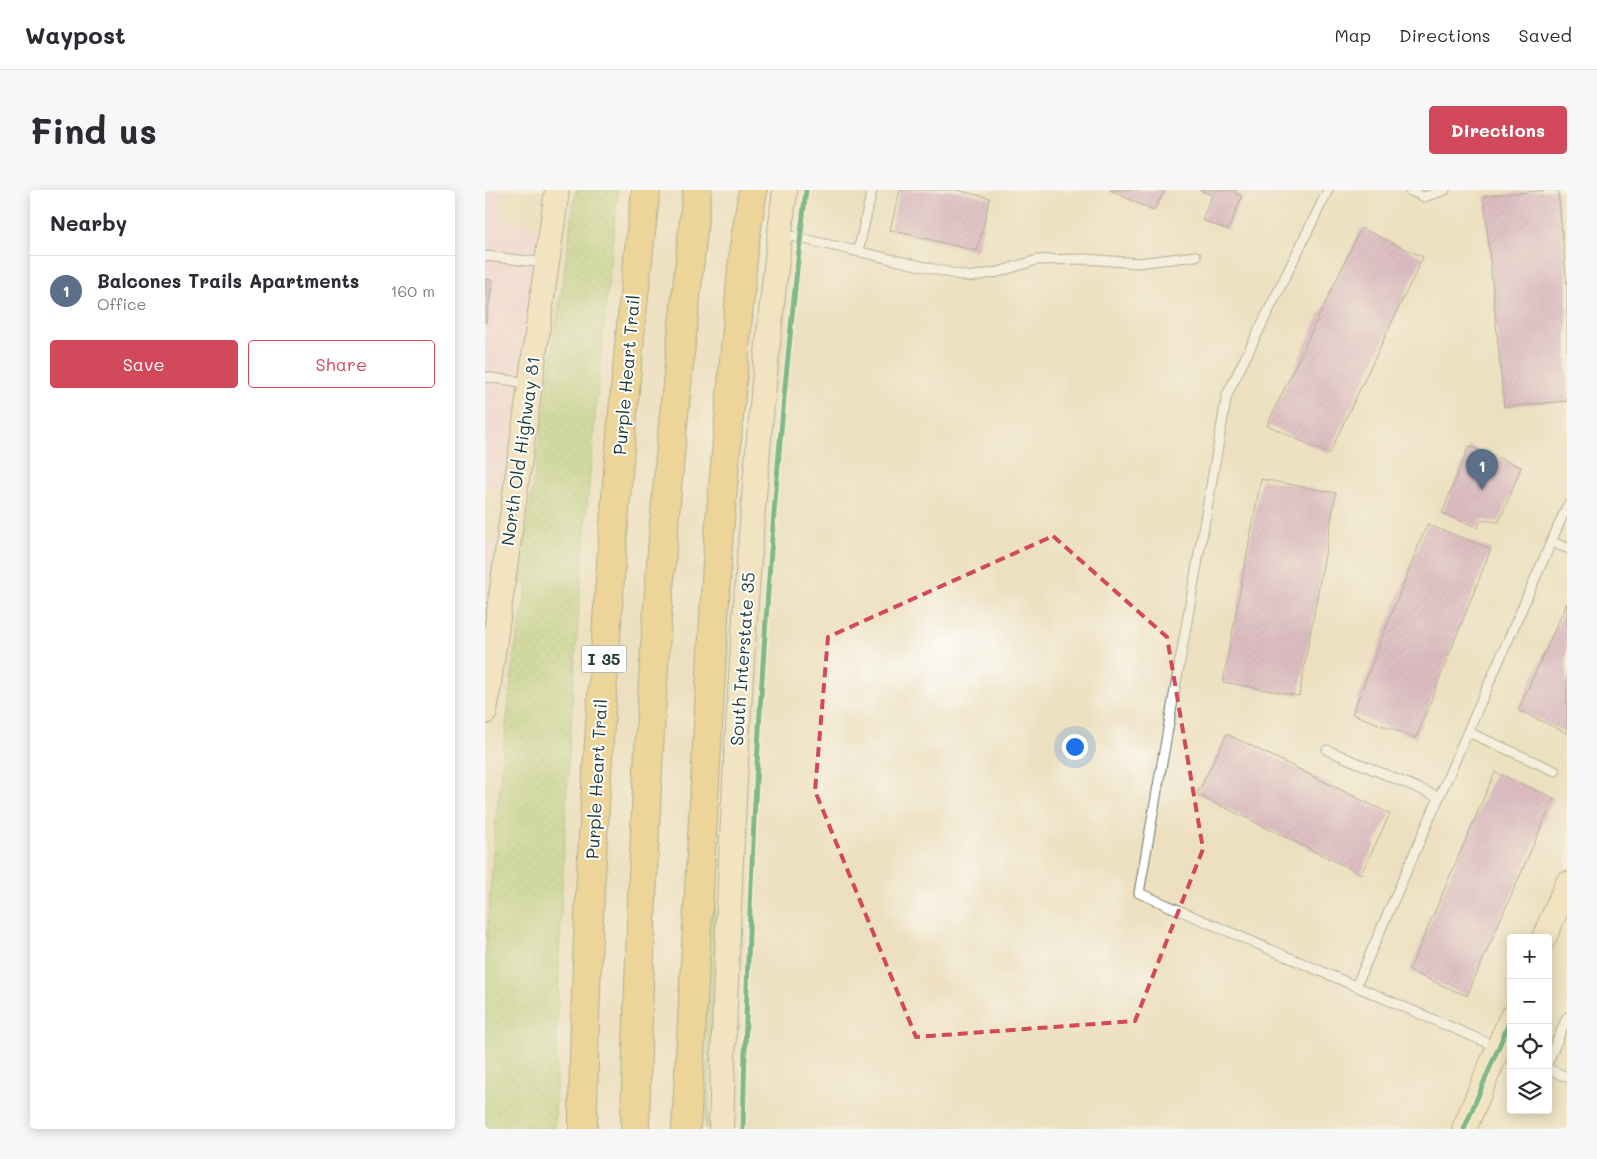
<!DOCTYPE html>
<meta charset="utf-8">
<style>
:root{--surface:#fff;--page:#f7f7f7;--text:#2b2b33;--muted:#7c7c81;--line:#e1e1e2;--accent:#d1495b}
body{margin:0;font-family:Mali,sans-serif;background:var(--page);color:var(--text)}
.controls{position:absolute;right:15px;bottom:15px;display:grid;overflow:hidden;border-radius:5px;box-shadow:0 2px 12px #0003}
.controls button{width:45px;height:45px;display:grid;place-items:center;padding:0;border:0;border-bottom:1px solid var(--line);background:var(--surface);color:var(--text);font:25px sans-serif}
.you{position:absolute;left:589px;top:556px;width:18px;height:18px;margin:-12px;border:4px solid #fff;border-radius:50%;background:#1a73e8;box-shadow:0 0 0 8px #1a73e833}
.badge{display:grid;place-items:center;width:32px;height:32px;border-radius:50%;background:var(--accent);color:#fff;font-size:16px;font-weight:700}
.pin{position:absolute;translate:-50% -41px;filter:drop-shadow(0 1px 2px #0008)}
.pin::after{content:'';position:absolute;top:26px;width:18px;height:15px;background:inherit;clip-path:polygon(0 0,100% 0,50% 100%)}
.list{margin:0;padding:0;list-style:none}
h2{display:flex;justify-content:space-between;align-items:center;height:65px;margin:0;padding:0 20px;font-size:21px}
h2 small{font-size:16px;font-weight:400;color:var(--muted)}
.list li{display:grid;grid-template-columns:32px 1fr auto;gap:15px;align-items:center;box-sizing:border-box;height:70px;padding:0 20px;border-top:1px solid var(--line)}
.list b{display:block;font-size:19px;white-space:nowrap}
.list p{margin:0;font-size:16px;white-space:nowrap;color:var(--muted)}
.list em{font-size:16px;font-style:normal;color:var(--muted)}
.actions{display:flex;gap:10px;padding:15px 20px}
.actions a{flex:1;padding:11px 0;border:1px solid var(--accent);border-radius:5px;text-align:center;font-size:18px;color:var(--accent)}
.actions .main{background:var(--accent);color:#fff}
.icon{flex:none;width:28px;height:28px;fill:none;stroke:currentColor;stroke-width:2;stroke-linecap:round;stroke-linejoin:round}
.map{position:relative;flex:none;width:1082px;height:939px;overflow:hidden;border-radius:5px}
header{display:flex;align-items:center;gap:30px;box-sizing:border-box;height:70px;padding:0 25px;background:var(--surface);border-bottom:1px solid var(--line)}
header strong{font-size:24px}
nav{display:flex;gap:28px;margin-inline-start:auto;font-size:18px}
.intro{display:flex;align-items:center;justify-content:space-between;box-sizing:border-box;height:120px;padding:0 30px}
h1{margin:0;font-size:35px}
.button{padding:12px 22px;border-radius:5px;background:var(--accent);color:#fff;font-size:18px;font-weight:700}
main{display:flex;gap:30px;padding:0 30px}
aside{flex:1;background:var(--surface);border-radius:5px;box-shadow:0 2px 12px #0003}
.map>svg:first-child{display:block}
</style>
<header>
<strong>Waypost</strong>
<nav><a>Map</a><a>Directions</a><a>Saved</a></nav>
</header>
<div class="intro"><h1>Find us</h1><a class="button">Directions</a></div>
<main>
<aside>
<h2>Nearby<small></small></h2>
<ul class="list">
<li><span class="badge" style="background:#5c6f8a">1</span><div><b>Balcones Trails Apartments</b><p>Office</p></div><em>160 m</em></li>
</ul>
<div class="actions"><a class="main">Save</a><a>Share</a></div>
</aside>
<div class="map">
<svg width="1082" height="939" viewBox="0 0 1082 939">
<defs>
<pattern id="grass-dots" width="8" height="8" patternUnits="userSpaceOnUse" patternTransform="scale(1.25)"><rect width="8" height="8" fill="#afd078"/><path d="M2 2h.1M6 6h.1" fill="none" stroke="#8eaa63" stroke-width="1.8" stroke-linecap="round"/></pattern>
<pattern id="building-hatch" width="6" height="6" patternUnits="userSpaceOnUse" patternTransform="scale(1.25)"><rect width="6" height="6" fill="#c991c5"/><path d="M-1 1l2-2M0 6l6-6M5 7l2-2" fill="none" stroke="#a378a1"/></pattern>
</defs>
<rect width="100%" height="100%" fill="#fff"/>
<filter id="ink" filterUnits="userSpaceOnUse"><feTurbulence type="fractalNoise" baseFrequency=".02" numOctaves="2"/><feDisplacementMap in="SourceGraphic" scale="10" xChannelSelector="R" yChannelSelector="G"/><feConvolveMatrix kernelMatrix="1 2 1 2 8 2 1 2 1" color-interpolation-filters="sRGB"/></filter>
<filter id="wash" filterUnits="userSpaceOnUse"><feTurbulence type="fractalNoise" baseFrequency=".0096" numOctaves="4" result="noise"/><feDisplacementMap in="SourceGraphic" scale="20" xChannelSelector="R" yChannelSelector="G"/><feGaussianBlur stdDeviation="1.12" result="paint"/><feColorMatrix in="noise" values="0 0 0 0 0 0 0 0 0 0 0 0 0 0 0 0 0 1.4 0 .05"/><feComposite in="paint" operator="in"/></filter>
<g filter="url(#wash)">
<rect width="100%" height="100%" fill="#ede0c0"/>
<g fill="#f3cfe0">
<path d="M0,0H17L14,29L54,37L19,300L0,295Z"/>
<path d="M0,351L13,354L0,445Z"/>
</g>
<g fill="url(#grass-dots)" stroke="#678656">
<path d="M91,0H133C99,312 74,625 70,939H0V772L10,638L29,465L43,394L34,392Z"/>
<path d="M227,661H232L223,939H220V908L213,907Z"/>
</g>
<g id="blocks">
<g fill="url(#building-hatch)">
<path d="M415,0H471L505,8L492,61L405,40Z"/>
<path d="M625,0H680L669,21Z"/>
<path d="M714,0H751L750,3L757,6L743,40L717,30L727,5Z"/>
<path d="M1063,0H1073L1082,96V211L1019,217L999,6Z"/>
<path d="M876,38L938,67L844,264L782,235Z"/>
<path d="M0,89L8,90L1,133H0Z"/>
<path d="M984,256L1036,277L1014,332L996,330L993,338L957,323Z"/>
<path d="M776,289L851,303L814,506L738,492Z"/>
<path d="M942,334L1006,359L931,548L867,524Z"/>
<path d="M1082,413V543L1033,520Z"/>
<path d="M742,544L905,624L876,684L712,604Z"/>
<path d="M1010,582L1069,608L982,806L924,781Z"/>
</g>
</g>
</g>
<g filter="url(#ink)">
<use href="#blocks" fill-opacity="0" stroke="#677665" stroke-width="1"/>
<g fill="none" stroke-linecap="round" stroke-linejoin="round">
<defs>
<g id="lane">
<path d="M843,0L742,205L654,703L1026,863"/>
<path d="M924,0L939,7L960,0"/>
<path d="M297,44L484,87L513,82L552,70L601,69L653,73L711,66"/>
<path d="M373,62L387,0"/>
<path d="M0,66L62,73"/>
<path d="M0,187L44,193"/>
<path d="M1066,352L1082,358"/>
<path d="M983,542L1070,581"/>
<path d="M842,560L954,607"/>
<path d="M871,796L1082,316"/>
<path d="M1063,872L1082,827"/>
<path d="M1063,879L1082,887"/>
</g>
<g id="secondary">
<path d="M0,522L72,0"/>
<path d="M1059,748L1082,694"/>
<path d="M236,939C245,626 262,311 300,0"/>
<path d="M979,939L1026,828"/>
</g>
<g id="highway">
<path d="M98,939C99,780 109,621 120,462C130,308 142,153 161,0"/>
<path d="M150,939C155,718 164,498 184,278C192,185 203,93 212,0"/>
<path d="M201,939L233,354L259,57L268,0"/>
</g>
</defs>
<use href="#lane" stroke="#677665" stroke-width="11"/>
<use href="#secondary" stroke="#677665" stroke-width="26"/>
<use href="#highway" stroke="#677665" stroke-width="30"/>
<use href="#lane" stroke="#fff" stroke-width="9"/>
<use href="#secondary" stroke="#f8e8c3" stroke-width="24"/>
<use href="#highway" stroke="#edc569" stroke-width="28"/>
<defs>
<g id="cycleway">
<path d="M258,939C265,625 284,312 321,0"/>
<path d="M979,939L1026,828"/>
</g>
</defs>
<use href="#cycleway" stroke="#fff" stroke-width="8"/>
<use href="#cycleway" stroke="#00873e" stroke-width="5"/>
</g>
</g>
<path d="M0 0H1082V939H0ZM568,346L682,447L718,659L650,831L431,847L330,601L343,447Z" fill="#ede0c0" fill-opacity=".55" fill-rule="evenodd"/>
<path fill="none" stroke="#d1495b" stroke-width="4" stroke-dasharray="10 6" stroke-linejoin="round" d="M568,346L682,447L718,659L650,831L431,847L330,601L343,447Z"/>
<g text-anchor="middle" stroke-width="4" stroke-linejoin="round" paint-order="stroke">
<rect fill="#fff" stroke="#627771" stroke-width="1" x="96.5" y="455.5" width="45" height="27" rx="4"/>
<g font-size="16" font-weight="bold" fill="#1f3d34">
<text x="119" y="475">I 35</text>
</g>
<g font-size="18" fill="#1f3d34" stroke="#fff">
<text transform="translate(142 185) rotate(-85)" y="6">Purple Heart Trail</text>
<text transform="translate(36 261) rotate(-82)" y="6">North Old Highway 81</text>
<text transform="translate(258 469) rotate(-86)" y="6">South Interstate 35</text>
<text transform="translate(112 589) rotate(-87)" y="6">Purple Heart Trail</text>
</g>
</g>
</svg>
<div class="controls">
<button>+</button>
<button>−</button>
<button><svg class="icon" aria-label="locate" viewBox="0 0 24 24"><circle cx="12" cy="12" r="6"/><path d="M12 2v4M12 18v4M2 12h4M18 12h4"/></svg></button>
<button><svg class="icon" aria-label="layers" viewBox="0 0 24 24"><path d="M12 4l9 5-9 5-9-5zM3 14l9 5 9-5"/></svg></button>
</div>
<div class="you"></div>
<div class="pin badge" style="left:997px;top:300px;background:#5c6f8a">1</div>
</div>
</main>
